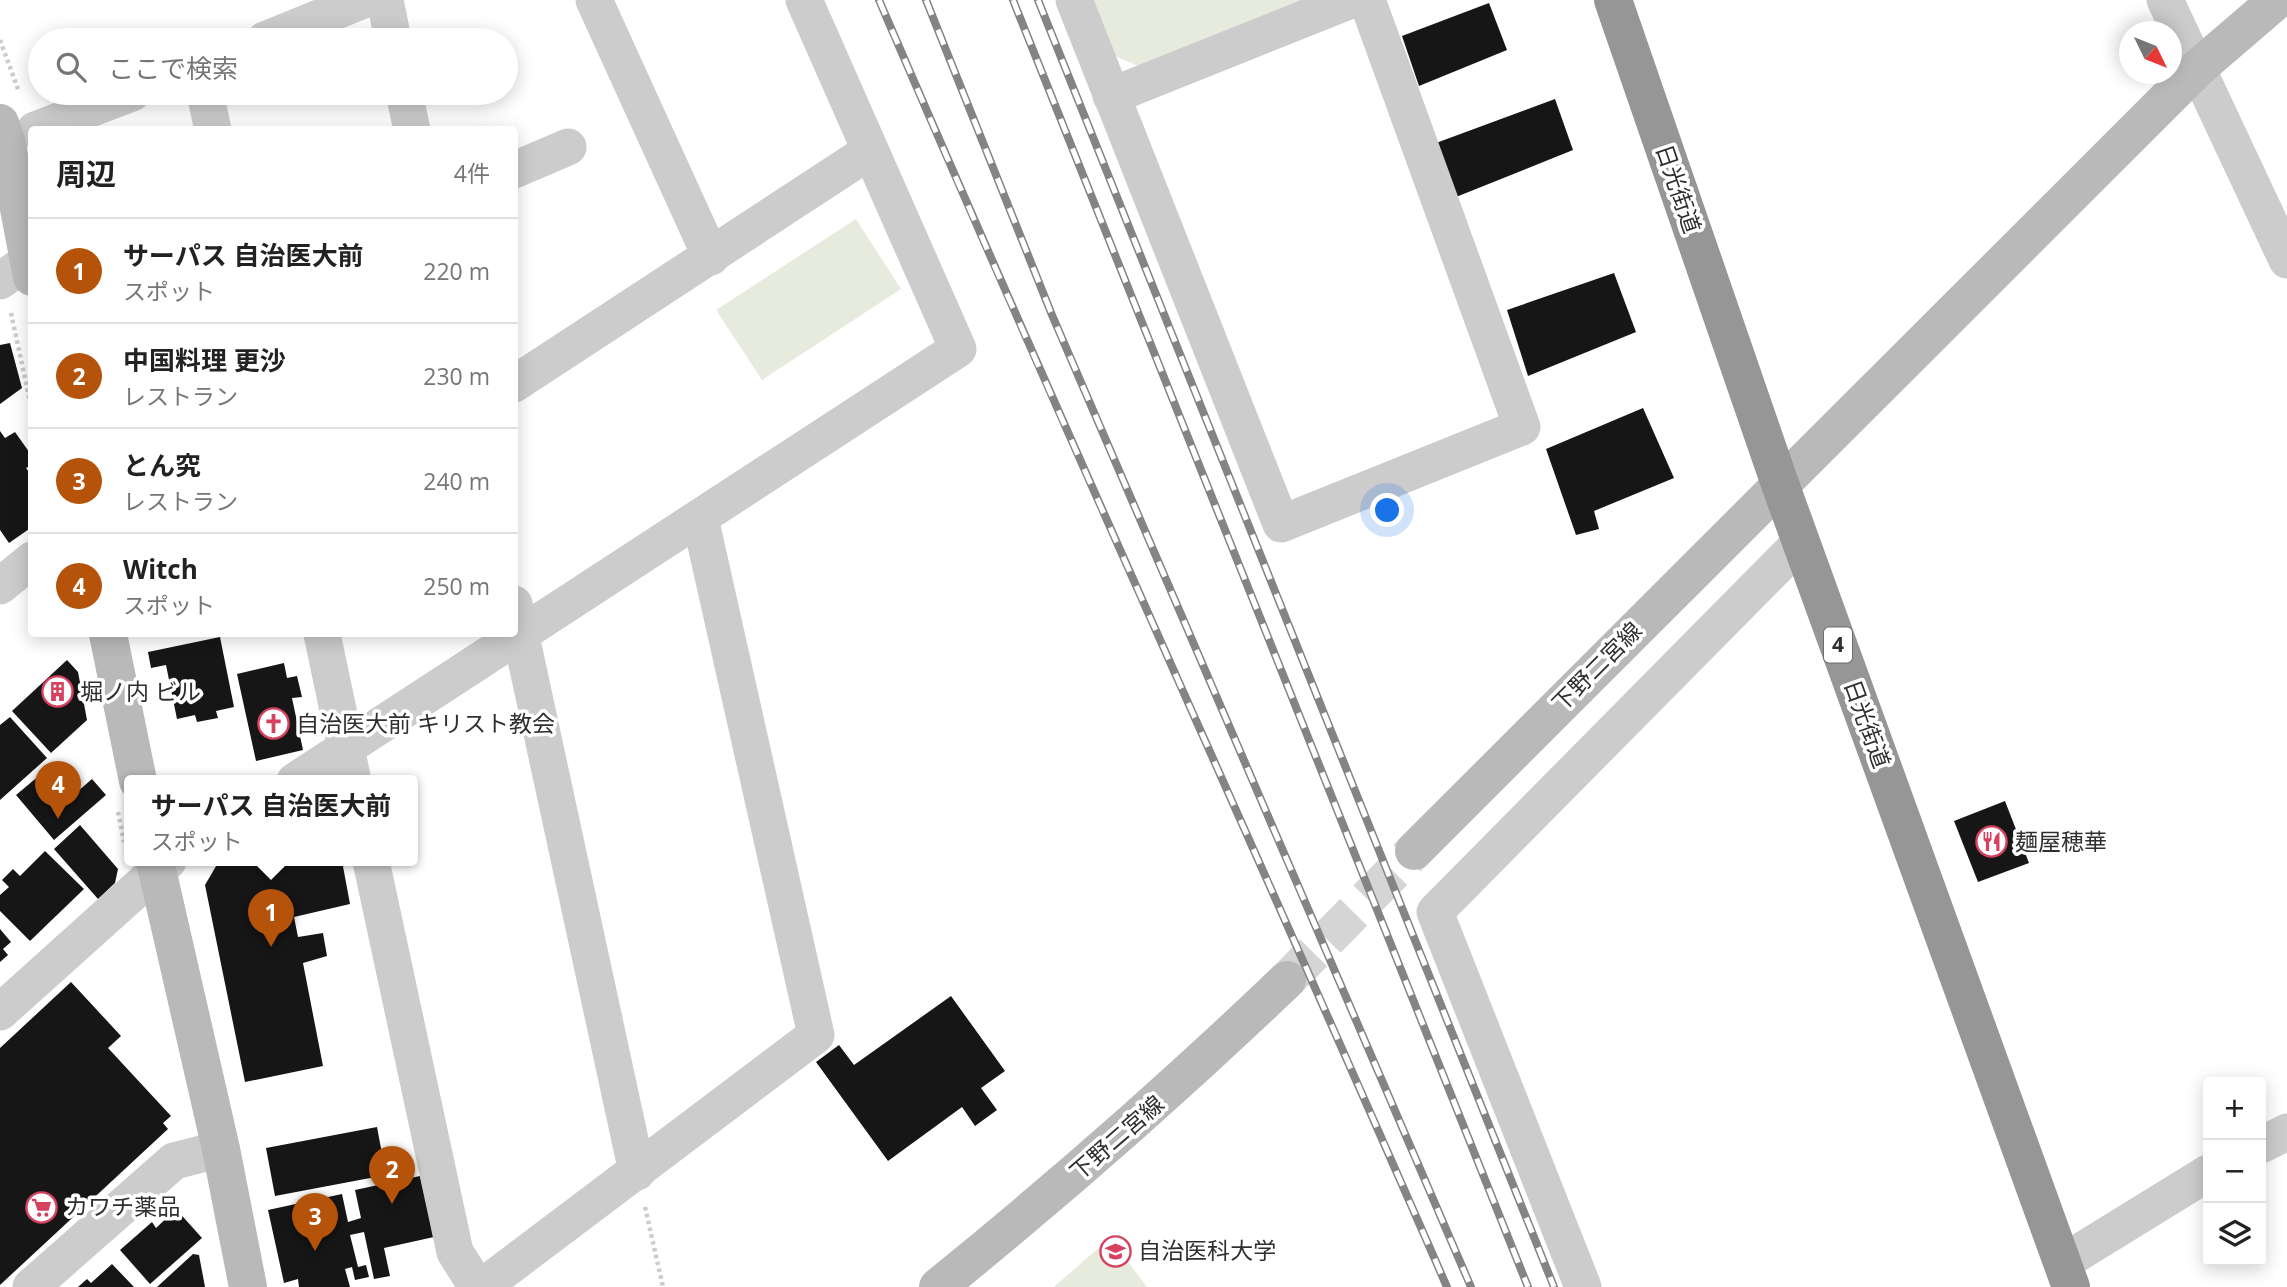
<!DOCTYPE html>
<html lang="ja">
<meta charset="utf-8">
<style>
:root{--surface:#fff;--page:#f2f2f2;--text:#222;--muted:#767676;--line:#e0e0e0;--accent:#b45309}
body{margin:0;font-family:"Open Sans","Noto Sans JP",sans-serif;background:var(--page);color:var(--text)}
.controls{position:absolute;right:21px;bottom:21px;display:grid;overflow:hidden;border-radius:7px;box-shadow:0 4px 18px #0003}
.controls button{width:63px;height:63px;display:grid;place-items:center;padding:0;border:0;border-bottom:2px solid var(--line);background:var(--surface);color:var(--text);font:35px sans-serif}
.compass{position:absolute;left:2119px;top:21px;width:63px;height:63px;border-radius:50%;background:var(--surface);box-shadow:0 4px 18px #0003;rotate:133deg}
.you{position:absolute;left:1388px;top:511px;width:24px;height:24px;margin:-18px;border:5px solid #fff;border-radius:50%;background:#1a73e8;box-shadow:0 0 0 10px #1a73e833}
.badge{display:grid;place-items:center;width:46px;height:46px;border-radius:50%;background:var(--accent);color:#fff;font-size:23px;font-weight:700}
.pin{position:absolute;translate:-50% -58px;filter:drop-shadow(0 2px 4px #0008)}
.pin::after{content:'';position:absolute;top:37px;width:24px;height:21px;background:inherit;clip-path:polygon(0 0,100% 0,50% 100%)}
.popup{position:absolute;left:124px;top:775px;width:294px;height:91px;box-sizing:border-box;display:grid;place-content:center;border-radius:7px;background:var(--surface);filter:drop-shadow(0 2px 5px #0005);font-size:23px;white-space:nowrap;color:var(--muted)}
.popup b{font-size:26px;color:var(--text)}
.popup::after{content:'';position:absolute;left:50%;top:100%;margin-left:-14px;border:14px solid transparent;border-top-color:var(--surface)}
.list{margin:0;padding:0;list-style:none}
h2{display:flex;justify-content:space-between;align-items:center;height:91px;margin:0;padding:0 28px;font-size:30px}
h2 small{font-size:23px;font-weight:400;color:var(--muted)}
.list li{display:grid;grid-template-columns:46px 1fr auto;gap:21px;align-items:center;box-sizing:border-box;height:105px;padding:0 28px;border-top:2px solid var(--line)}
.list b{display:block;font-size:26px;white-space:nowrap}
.list p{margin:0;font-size:23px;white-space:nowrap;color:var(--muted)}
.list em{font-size:23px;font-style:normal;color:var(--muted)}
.icon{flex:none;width:38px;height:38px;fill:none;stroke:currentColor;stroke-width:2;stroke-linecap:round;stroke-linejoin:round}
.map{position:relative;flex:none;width:2287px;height:1287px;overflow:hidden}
.search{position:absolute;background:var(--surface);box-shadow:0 4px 18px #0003;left:28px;top:28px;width:490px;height:77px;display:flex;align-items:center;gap:18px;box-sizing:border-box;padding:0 24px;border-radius:38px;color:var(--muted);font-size:26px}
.panel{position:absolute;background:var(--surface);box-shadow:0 4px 18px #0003;left:28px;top:126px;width:490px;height:511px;border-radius:7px}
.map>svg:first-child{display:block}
</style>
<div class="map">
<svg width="2287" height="1287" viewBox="0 0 2287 1287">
<rect width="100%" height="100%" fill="#fff"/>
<g fill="#e7ebde">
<path d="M1093,0H1308L1143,68L1115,56Z"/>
<path d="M856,219L901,289L762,380L716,310Z"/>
<path d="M1110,1238L1147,1287H1054Z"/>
</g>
<g fill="#161616">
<path d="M1489,3L1507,50L1419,86L1402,36Z"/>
<path d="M1555,99L1573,150L1456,197L1436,143Z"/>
<path d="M1614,273L1636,332L1528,376L1507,310Z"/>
<path d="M10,343L22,388L0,404V345Z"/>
<path d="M1643,408L1674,478L1594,511L1599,529L1576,535L1546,449Z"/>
<path d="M0,431L5,438L15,432L32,456V465L26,468L32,476V527L9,543L0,530Z"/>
<path d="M220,637L234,707L216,711L218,718L197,722L195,715L177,719L166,665L151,668L148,652Z"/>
<path d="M67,660L78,672L87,720L51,753L12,711Z"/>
<path d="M284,663L287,678L297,676L302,697L292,698L303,750L256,761L237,674Z"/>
<path d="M10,717L47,758L0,800V725Z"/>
<path d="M46,770L70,798L92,779L106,795L54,840L16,795Z"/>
<path d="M2005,801L2029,863L1978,882L1954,821Z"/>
<path d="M80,825L118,869L115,883L98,899L54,849Z"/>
<path d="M45,851L84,889L30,941L0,911V895L9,887L2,880L13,869L20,876Z"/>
<path d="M219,861H342L350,904L294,917L298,937L323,933L327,956L303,963L323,1066L245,1082L205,885Z"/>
<path d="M0,929L11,942L3,949L8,955L0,962Z"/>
<path d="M71,982L121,1036L108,1048L171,1116L163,1123L168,1129L0,1285V1048Z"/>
<path d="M951,996L1005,1071L981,1088L997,1110L975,1126L962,1107L888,1161L816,1062L839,1045L854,1065Z"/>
<path d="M377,1127L386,1175L275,1196L266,1148Z"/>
<path d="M420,1176L434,1237L384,1248L390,1276L374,1279L364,1232L350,1235L358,1267L366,1265L369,1277L355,1280L352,1267L345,1269L350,1287H299L298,1279L284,1283L268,1210L342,1194L348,1222L361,1218L355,1190Z"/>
<path d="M176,1209L202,1238L150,1284L120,1250L152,1222L156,1228Z"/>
<path d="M193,1254L199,1255L205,1287H157Z"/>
<path d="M112,1264L134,1287H78L87,1279L91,1283Z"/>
</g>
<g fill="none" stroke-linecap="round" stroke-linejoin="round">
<path stroke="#d5d5d5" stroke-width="38" stroke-dasharray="38 19" stroke-linecap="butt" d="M1287,980L1414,851"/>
<g stroke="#ccc" stroke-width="4.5" stroke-dasharray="3.5 3.5" stroke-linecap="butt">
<path d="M0,40L19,92"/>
<path d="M11,313L32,411"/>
<path d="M118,812L124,842"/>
<path d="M645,1207L663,1287"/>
</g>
<g stroke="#ccc" stroke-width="37">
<path d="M385,0L393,40"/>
<path d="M594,0L711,257"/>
<path d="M1074,0L1281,524L1522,427L1367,0"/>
<path d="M2165,0L2287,260"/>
<path d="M265,40L363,0"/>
<path d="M205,93L213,130"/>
<path d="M404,93L412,130"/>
<path d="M1111,96L1351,0"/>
<path d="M35,130L132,93"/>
<path d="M514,170L568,147"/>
<path d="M0,281L28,261"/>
<path d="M514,384L870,151"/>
<path d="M0,586L32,560"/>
<path d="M514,604L637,1172"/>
<path d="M322,634L353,781"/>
<path d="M295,781L958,349L804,0"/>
<path d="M371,861L455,1252L477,1287"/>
<path d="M0,1012L168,861"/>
<path d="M2261,1145L2287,1132"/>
<path d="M2062,1263L2208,1173"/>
<path d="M31,1287L174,1161L221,1149"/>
<path d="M482,1287L816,1035L700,518"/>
<path d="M1583,1287L1435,912L1801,542"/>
</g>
<g stroke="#b9b9b9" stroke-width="38">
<path d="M0,123L6,140L32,277"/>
<path d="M108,634L138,781"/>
<path d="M1414,851L2199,67L2277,0"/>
<path d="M155,861L221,1149L248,1287"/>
<path d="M938,1287C1059,1189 1174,1088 1287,980"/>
</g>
<path stroke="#969696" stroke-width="38" d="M1613,0L1780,484L2071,1287"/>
<defs>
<g id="rail">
<path d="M879,0C1064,431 1259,857 1447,1287"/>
<path d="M926,0L1052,315L1471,1287"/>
<path d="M1013,0L1528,1287"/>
<path d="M1038,0L1554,1287"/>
</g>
</defs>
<use href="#rail" stroke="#848484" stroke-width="8"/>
<use href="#rail" stroke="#fff" stroke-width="5" stroke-dasharray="16" stroke-linecap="butt"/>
</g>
<defs>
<symbol id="building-ring" viewBox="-11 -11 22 22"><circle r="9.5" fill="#fff" stroke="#d64160" stroke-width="1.5"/><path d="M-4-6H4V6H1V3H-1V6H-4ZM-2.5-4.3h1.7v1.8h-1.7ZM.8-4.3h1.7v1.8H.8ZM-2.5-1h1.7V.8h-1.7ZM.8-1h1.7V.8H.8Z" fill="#d64160"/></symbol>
<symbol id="church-ring" viewBox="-11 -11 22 22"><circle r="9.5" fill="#fff" stroke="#d64160" stroke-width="1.5"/><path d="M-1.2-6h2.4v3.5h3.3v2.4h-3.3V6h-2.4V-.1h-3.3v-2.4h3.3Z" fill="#d64160"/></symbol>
<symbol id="restaurant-ring" viewBox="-11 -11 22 22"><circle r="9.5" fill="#fff" stroke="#d64160" stroke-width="1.5"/><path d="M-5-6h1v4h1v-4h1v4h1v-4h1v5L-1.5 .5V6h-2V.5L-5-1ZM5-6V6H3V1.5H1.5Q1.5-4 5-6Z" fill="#d64160"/></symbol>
<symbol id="supermarket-ring" viewBox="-11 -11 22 22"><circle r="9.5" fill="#fff" stroke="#d64160" stroke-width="1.5"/><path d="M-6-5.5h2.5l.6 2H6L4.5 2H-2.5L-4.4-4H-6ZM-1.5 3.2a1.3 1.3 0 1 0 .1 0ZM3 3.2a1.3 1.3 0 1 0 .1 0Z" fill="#d64160"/></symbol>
<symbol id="university-ring" viewBox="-11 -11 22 22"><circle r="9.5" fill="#fff" stroke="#d64160" stroke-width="1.5"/><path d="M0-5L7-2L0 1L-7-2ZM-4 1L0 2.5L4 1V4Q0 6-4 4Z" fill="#d64160"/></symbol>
</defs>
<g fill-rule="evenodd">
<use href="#building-ring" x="40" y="674" width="35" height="35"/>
<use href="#church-ring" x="256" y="706" width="35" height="35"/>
<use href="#restaurant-ring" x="1974" y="824" width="35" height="35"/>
<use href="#supermarket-ring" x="24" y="1190" width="35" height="35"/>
<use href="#university-ring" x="1098" y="1234" width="35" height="35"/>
</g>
<g text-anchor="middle" stroke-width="7" stroke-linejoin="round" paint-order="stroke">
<rect fill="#fff" stroke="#6d6d6d" stroke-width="2" x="1824" y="627.5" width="28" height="35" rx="5"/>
<g font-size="21" font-weight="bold" fill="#2f2f2f">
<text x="1838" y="652">4</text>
</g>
<g font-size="23" fill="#2f2f2f" stroke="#fff">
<text transform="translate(1678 189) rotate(71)" y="8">日光街道</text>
<text transform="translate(1597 667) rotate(-45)" y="8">下野二宮線</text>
<text transform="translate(1867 724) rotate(70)" y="8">日光街道</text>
<text transform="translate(1117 1138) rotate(-41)" y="8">下野二宮線</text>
</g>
<g font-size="23" fill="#2f2f2f" stroke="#fff" text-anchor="start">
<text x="80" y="700">堀ノ内 ビル</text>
<text x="296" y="732">自治医大前 キリスト教会</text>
<text x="2015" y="850">麺屋穂華</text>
<text x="65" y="1215">カワチ薬品</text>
<text x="1138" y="1259">自治医科大学</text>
</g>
</g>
</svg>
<div class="controls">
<button>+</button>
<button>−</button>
<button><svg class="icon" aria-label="layers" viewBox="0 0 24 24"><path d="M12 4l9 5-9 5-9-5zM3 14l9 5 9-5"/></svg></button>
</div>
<svg class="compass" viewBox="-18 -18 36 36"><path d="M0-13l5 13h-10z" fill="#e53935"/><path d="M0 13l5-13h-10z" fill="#767676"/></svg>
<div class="you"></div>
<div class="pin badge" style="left:271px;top:947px">1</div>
<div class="popup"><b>サーパス 自治医大前</b>スポット</div>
<div class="pin badge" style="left:392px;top:1204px">2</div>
<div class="pin badge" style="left:315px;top:1251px">3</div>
<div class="pin badge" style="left:58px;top:819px">4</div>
<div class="search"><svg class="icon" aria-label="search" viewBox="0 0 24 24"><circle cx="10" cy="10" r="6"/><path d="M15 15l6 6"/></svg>ここで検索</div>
<section class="panel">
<h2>周辺<small>4件</small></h2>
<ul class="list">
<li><span class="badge">1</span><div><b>サーパス 自治医大前</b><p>スポット</p></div><em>220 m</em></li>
<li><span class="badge">2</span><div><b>中国料理 更沙</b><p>レストラン</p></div><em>230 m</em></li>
<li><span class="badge">3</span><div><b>とん究</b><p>レストラン</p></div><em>240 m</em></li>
<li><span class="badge">4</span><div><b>Witch</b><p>スポット</p></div><em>250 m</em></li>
</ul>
</section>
</div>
